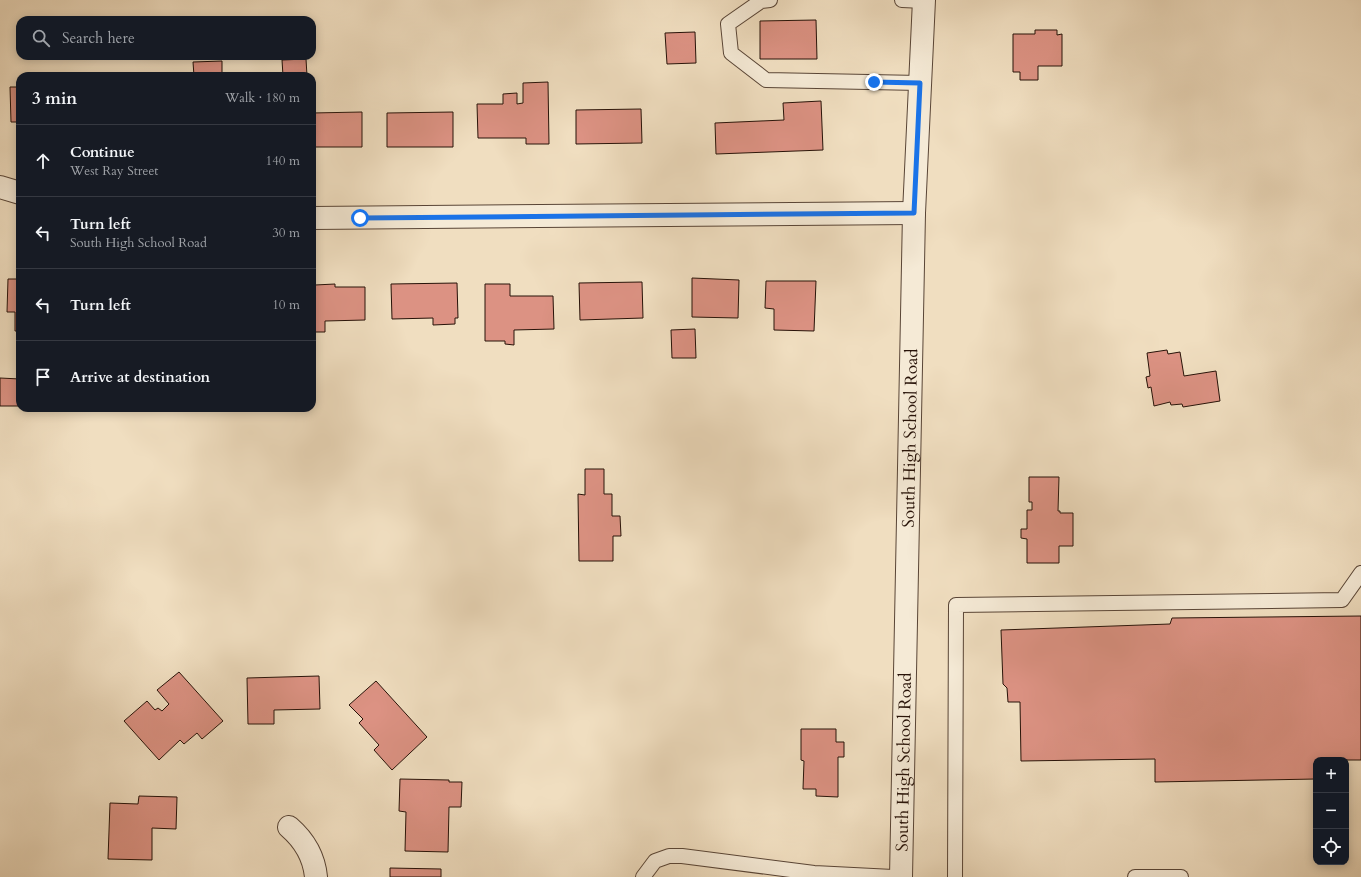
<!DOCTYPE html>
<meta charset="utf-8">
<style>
:root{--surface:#171b24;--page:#242831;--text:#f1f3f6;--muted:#9ea1a6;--line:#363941}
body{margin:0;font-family:Cardo,serif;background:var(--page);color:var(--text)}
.controls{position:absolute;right:12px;bottom:12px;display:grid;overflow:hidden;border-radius:8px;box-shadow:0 2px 10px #0003}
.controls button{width:36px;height:36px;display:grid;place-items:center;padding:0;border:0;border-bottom:1px solid var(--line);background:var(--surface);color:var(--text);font:20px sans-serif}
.stop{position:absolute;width:12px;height:12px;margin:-9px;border:3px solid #1a73e8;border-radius:50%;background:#fff}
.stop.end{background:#1a73e8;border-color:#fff;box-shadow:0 1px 4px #0008}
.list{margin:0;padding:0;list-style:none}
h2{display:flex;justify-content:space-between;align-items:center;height:52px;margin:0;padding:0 16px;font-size:17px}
h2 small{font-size:13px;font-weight:400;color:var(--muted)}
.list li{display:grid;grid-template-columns:26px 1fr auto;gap:12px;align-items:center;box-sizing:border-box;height:72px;padding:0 16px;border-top:1px solid var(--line)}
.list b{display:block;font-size:15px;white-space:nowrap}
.list p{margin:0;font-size:13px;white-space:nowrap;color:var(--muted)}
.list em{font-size:13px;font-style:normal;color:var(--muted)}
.icon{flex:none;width:22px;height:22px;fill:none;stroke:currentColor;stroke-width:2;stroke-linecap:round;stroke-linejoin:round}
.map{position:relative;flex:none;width:1361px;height:877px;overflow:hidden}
.search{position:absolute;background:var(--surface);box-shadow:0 2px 10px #0003;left:16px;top:16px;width:300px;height:44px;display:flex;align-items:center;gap:10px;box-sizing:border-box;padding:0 14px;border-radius:12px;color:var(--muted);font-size:15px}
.panel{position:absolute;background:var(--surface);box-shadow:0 2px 10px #0003;left:16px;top:72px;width:300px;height:340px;border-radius:12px}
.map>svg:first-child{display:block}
</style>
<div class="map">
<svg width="1361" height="877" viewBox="0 0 1361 877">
<rect width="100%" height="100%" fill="#f0dec0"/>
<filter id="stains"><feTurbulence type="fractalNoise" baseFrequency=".005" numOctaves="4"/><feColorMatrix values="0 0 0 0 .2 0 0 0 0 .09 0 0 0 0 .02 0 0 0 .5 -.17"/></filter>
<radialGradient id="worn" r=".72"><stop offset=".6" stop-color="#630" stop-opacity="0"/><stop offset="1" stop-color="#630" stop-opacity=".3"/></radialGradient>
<g fill="#dc9283" stroke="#271208">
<path d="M816,20L817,59H760V21Z"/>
<path d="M1035,30H1057V35L1062,34V66H1038V80H1020V72H1013V34H1035Z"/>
<path d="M695,32L696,63L667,64L665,33Z"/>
<path d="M306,59L307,76H283L282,60Z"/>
<path d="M222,61V76H194L193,62Z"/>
<path d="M548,82L549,144H526V138H478L477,104H503V94L517,93V104L523,103V83Z"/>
<path d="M10,87H20V122H11Z"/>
<path d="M821,101L823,150L716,154L715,123L784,120L783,103Z"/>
<path d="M641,109L642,143L576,144V110Z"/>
<path d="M362,112V147H312V113Z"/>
<path d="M453,112V147H387V113Z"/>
<path d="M692,278L739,280L738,318L692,317Z"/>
<path d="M8,279H20V331H15V312H7Z"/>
<path d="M766,281H816L814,331L774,330V309L765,308Z"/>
<path d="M642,282L643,318L580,320L579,283Z"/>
<path d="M457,283L458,318H455V324L433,325V318L392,319L391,284Z"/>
<path d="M335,284V287H365V320L325,321V332H312V288H315V285Z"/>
<path d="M485,284H510V296H553L554,329L514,330V345L505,344V341H485Z"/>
<path d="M695,329L696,358H672L671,330Z"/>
<path d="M1167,350L1168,354L1180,352L1184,376L1216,371L1220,401L1183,407L1182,404L1171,405L1170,402L1154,406L1151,387L1148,388L1146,377L1150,376L1147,353Z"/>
<path d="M0,378L20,379V406H0Z"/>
<path d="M585,469H604V494H612V516H620L621,536H613V561H579L578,494L585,495Z"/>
<path d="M1029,477H1059L1058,511H1060V513H1073V546H1059V563H1027V539L1021,538V529H1027V510H1032V502H1029Z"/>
<path d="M1361,616V760H1316V779L1155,782V759L1021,761L1020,702H1008L1007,688L1003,684L1001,630L1170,624L1172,618Z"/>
<path d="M179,672L223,721L202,739L197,733L184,744L180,740L159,760L124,721L147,701L155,710L158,708L162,711L169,704L157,690Z"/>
<path d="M319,676L320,709L274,710V724H248L247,678Z"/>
<path d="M376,681L427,737L392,770L374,750L379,745L359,723L363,719L349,705Z"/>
<path d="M801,729H836V742H844V757H838V797L816,796V789H803L804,761L801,760Z"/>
<path d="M400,779L449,780V782H462L461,807H449L448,852L405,851L406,812L399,811Z"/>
<path d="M139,796L177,797L176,829L152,828V860L108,859L110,803L138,804Z"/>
<path d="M390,868L441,869V877H390Z"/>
</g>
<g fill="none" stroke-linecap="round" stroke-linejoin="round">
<defs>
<g id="service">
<path d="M770,0L761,1L728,24L731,53L766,80L920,83"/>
<path d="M902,0L924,1"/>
<path d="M643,877L655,861L669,856H682L814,873L893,877"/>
<path d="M955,877L956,605L1342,600L1361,573"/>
<path d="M1135,877H1181"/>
</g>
<g id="minor">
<path d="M0,187L20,193"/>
<path d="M312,218L914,213"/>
<path d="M289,827C304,840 314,856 316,877"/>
</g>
<g id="tertiary">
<path id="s1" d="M901,877L914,213L924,0"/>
</g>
</defs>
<use href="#service" stroke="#594536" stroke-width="16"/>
<use href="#minor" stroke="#594536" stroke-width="24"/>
<use href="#tertiary" stroke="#594536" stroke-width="24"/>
<use href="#service" stroke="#f5ead6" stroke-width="14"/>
<use href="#minor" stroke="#f5ead6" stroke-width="22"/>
<use href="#tertiary" stroke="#f5ead6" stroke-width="22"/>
</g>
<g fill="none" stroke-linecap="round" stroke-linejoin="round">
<path stroke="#1a73e8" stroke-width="5" d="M360,218L914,213L920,83L874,82"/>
</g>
<g text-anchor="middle" stroke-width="3" stroke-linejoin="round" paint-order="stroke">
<g font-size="17" fill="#271208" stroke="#f5ead6">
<text dy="6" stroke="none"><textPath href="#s1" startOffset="439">South High School Road</textPath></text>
<text dy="6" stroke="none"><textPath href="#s1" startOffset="115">South High School Road</textPath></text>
</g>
</g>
<rect width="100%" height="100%" filter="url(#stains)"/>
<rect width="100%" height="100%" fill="url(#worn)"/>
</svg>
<div class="controls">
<button>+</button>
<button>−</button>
<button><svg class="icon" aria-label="locate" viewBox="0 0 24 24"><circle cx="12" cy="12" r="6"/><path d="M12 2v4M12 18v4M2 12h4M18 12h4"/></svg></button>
</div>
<div class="stop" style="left:360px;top:218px"></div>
<div class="stop end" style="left:874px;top:82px"></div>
<div class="search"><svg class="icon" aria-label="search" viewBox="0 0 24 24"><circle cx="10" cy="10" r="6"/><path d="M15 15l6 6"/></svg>Search here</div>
<section class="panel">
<h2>3 min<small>Walk · 180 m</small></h2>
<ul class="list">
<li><svg class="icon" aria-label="ahead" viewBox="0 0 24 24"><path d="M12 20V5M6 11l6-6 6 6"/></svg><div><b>Continue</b><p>West Ray Street</p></div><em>140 m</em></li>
<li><svg class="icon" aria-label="left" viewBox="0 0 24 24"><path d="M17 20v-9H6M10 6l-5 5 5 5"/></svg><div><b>Turn left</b><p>South High School Road</p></div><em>30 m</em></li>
<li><svg class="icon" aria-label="left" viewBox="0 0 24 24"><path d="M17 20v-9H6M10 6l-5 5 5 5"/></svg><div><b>Turn left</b></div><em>10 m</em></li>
<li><svg class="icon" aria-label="arrive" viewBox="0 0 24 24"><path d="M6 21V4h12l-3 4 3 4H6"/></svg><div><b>Arrive at destination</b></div></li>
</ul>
</section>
</div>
